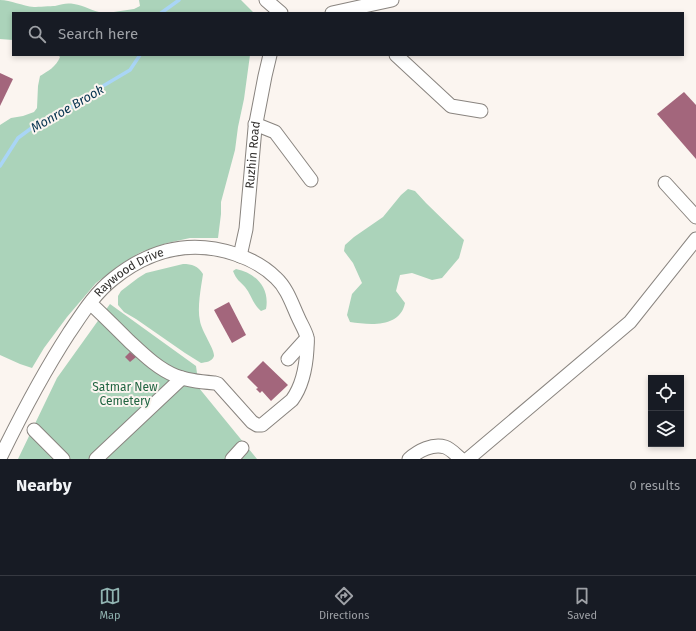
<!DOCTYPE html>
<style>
:root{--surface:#171b24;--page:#20242c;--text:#f1f3f6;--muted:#9ea1a6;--line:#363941;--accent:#91b3b1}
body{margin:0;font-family:"Fira Sans",sans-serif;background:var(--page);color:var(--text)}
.controls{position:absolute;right:12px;bottom:12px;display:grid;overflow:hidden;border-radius:0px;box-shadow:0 2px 6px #0003}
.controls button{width:36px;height:36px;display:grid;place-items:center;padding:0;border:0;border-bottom:1px solid var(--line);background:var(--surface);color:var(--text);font:20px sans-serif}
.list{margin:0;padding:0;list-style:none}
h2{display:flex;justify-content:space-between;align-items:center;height:52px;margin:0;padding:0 16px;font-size:17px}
h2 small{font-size:13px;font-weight:400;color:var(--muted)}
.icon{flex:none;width:22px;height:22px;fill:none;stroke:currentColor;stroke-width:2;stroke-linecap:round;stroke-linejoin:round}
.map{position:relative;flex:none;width:696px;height:459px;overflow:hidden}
.search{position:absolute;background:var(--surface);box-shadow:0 2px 6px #0003;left:12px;right:12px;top:12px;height:44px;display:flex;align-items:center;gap:10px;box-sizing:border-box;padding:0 14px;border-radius:0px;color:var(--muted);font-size:15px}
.sheet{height:116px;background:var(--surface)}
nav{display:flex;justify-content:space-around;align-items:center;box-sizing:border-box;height:56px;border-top:1px solid var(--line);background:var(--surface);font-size:11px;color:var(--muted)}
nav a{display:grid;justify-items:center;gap:2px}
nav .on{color:var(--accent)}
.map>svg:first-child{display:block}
</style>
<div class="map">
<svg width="696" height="459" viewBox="0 0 696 459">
<rect width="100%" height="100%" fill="#fbf5f0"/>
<g fill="#abd3ba">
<path d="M0,0C11,0 22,6 34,7C38,7 51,6 55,6C63,4 66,3 74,4C84,5 93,12 104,13H13V40L0,39Z"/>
<path d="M139,0H241L254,13H107L134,9L140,6Z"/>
<path d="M58,55H250L244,99L238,127L235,150L221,202V214L218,238H190L167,243L141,252L121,264L96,283L67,317L44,348L32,368L20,364L0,355V125L11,118L23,116L34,112L37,108L38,86L40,76C48,71 56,67 60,57Z"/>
<path d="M408,189L415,191L426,203L464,240L459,258L442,278L432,280L412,273L400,275L396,291L405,303C400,328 370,325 350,322L347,315L352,294L362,283L353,263L344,251L345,245L354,237L383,217L401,195Z"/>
<path d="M183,264C192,264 198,266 203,274C201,288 197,307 200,321C201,330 215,350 214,356C212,362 206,362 201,363L185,353L136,319L124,312L118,305V296L121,291L138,278L146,273Z"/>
<path d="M236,269C256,273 270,288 266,309L261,311C253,305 251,294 245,287C239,280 237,281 233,271Z"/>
<path d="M110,304L196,366L199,388L257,459H18L57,378Z"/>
</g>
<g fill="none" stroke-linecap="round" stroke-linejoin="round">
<g stroke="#a9d5f6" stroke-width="3.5">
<path d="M161,13L179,0"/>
<path d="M0,166L18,138L41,121L70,108L97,91L103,86L130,70L140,55"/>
</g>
</g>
<g fill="#a3667c">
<path d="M0,73L13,79L0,106Z"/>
<path d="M684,92L696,105V159L657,114Z"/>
<path d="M229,302L246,335L232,343L214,310Z"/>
<path d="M130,352L136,357L130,362L125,357Z"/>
<path d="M263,361L288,385L271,401L262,391L260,393L256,389L258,388L247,377Z"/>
</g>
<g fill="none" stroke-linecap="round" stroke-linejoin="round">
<defs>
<g id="minor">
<path d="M266,0L281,13"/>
<path d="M332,13L392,0"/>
<path d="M396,55L451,106L481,111"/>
<path d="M255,124L275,132L311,180"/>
<path d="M665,183L696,217"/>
<path id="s1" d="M240,256L246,229L255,128L265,76L270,55"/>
<path d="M288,359L307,338"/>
<path d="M34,430L63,459"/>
<path id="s2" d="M0,458C21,415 43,373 69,333C82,314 94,294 113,279C149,250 190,239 235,254C250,259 264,266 276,278C287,288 292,304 298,317C301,324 305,330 307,337C308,340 307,345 307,349C306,367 303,385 292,400L262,425H257L252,422L218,384L215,383C202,382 188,381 176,376C158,369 143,354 129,341C116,328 103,315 90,303"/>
<path d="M96,459L182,378"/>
<path d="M232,459L242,448"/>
<path d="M409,459C418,451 433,443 445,447C451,449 456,455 461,459"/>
<path d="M468,459L630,322L696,239"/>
</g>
</defs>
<use href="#minor" stroke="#89847f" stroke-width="15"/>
<use href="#minor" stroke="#fff" stroke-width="13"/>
</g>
<g text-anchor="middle" stroke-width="4" stroke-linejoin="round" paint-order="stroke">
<g font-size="12" fill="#302e2c" stroke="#fbf5f0">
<text dy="4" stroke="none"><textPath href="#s1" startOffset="102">Ruzhin Road</textPath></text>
<text dy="4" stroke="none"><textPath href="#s2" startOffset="230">Raywood Drive</textPath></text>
</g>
<g font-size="12" fill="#216541" stroke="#fbf5f0">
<text x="125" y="391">Satmar New<tspan x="125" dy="14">Cemetery</tspan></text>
</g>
<g font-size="13" font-style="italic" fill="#083551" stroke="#fbf5f0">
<text transform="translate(67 108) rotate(-30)" y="5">Monroe Brook</text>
</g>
</g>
</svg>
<div class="controls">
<button><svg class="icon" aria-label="locate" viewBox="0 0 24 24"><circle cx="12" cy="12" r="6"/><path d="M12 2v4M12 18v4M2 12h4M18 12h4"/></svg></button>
<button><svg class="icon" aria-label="layers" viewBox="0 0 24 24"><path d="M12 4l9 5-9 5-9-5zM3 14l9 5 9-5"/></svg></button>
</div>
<div class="search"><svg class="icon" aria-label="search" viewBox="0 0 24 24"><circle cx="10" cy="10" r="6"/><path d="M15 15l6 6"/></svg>Search here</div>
</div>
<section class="sheet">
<h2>Nearby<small>0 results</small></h2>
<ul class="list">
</ul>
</section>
<nav>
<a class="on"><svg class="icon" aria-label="map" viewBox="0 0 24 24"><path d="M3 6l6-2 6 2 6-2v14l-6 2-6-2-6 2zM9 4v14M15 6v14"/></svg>Map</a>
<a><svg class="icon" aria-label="directions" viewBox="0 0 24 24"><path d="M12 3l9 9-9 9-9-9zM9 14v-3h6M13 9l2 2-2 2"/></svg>Directions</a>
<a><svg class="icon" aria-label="saved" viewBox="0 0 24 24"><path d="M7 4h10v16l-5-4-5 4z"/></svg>Saved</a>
</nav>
